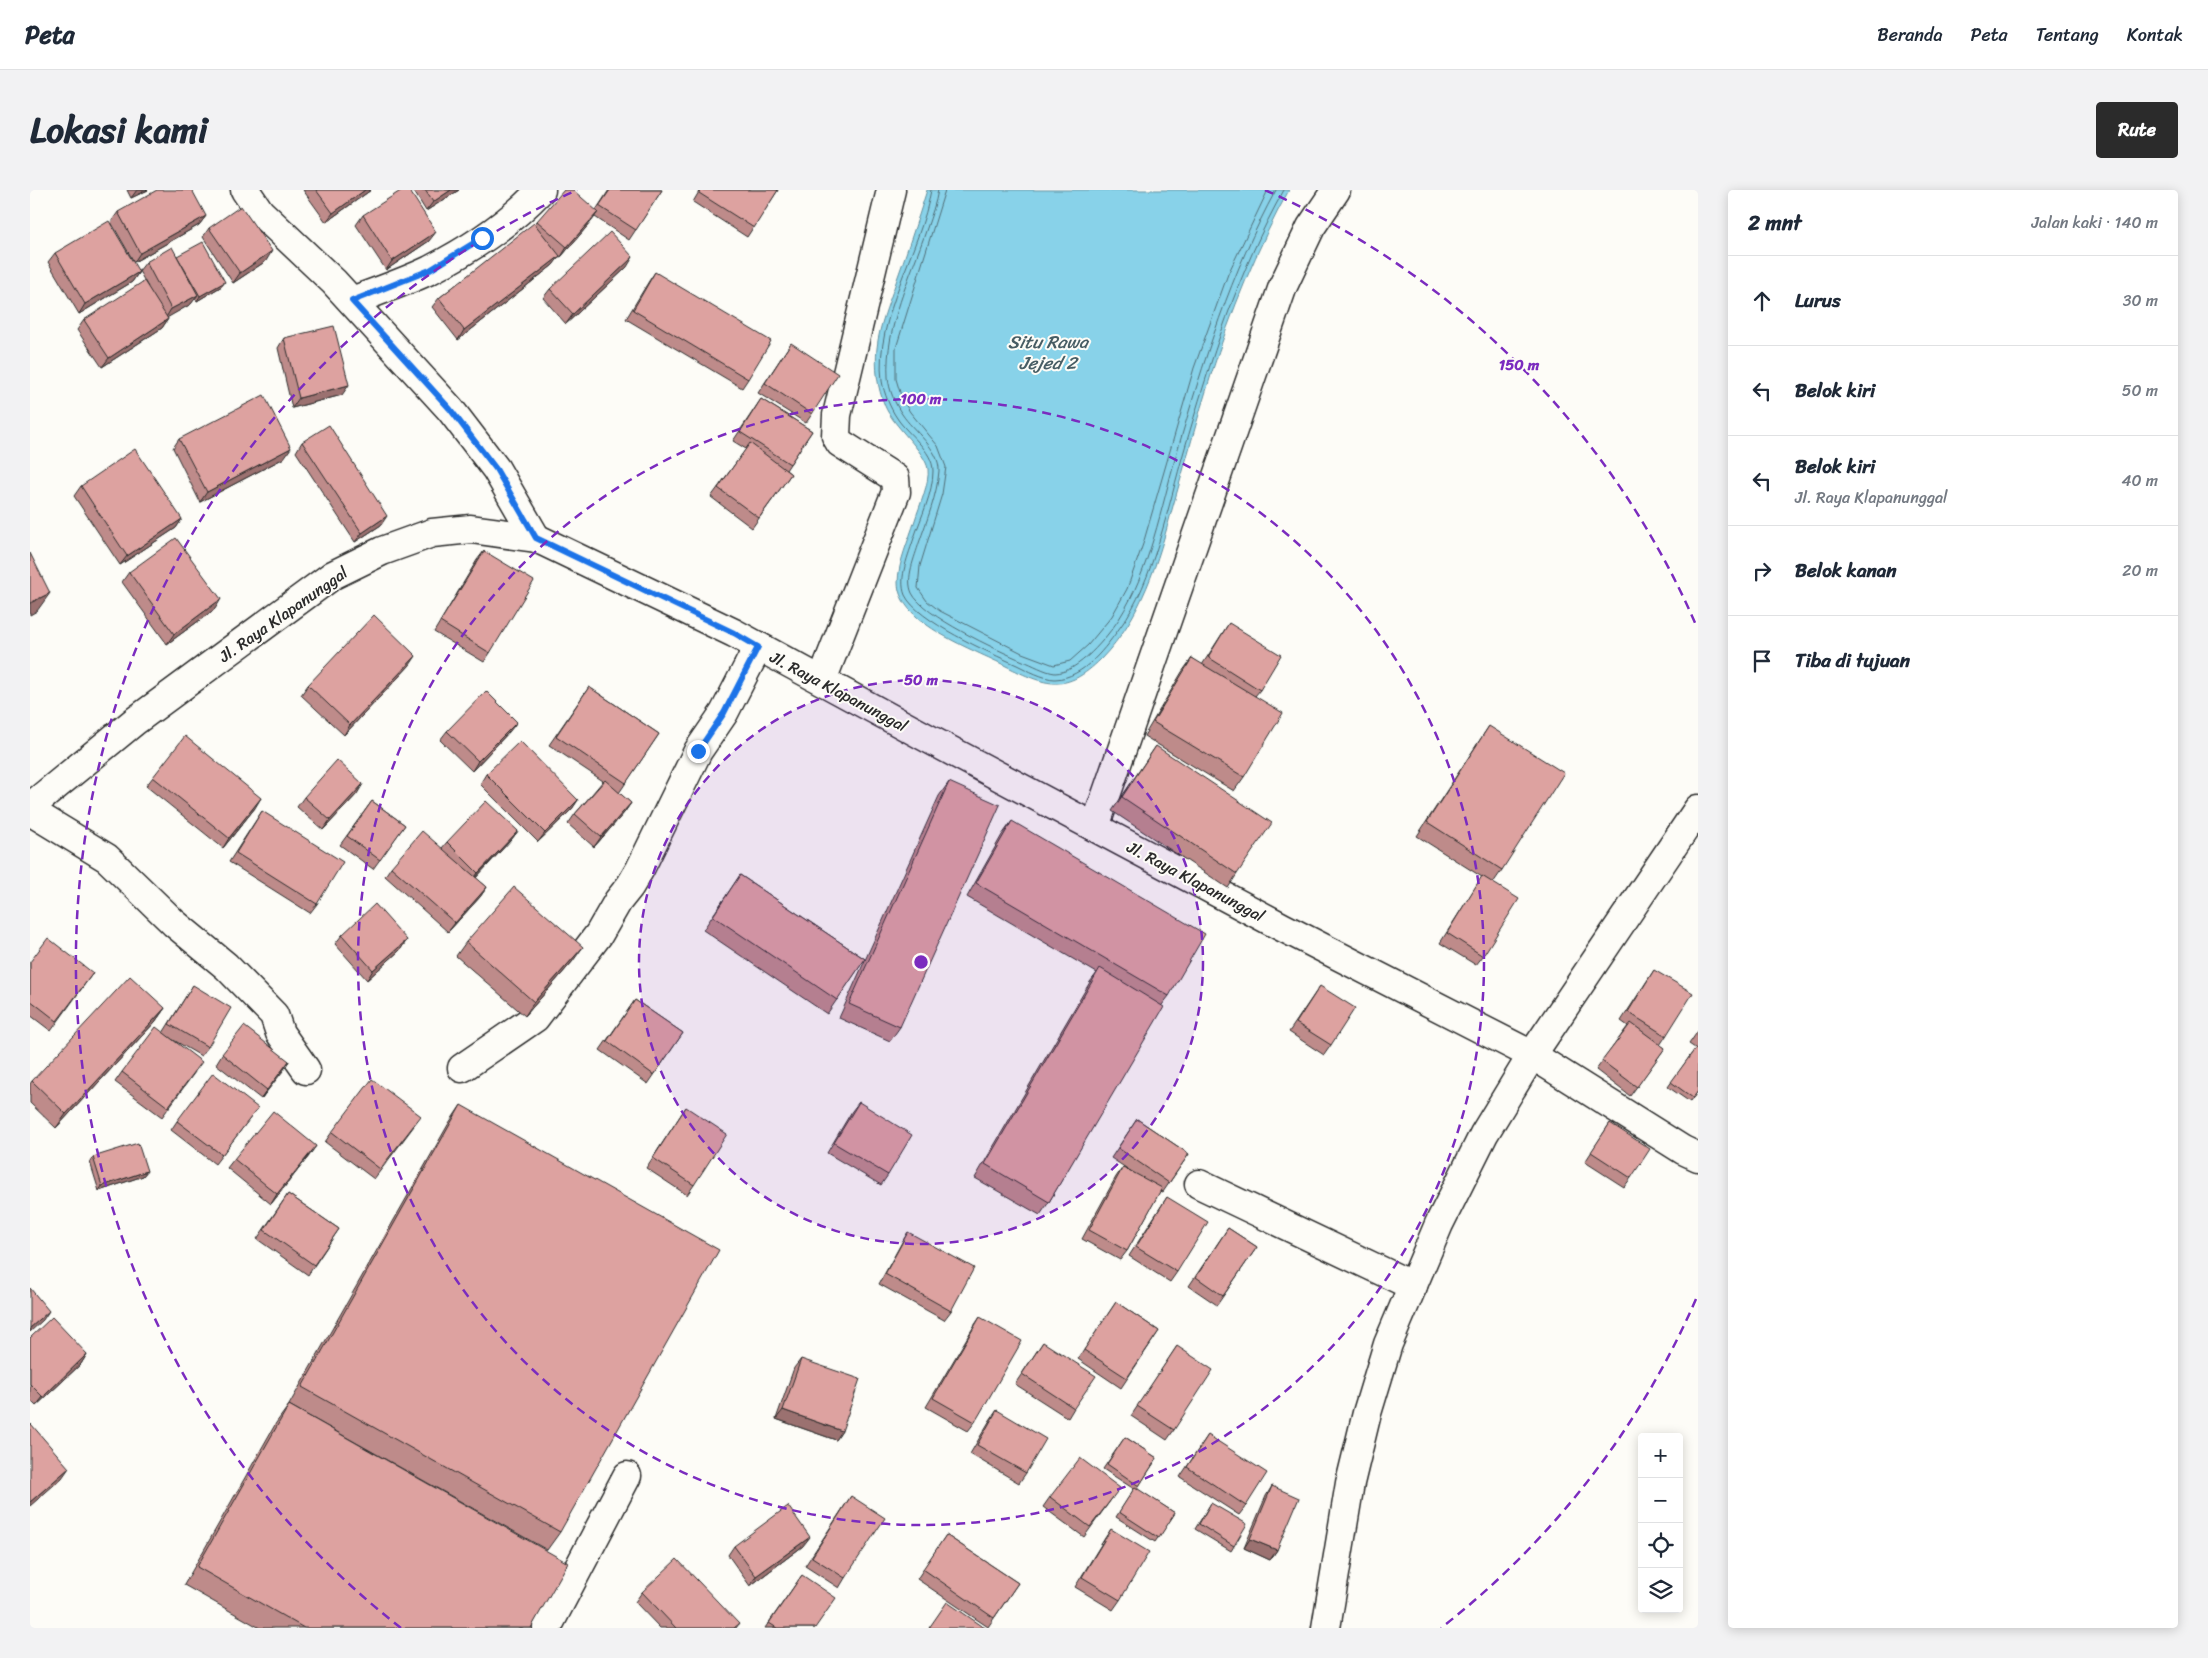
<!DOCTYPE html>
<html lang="id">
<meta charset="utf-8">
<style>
:root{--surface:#fff;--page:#f2f2f3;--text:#1f2937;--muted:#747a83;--line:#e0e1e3;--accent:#2b2b2b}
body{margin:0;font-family:Sriracha,sans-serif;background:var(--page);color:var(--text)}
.controls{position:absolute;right:15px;bottom:15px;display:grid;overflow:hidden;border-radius:5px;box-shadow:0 2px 12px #0003}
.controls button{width:45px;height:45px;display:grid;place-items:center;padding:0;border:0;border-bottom:1px solid var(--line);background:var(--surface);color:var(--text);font:25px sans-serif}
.stop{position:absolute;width:15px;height:15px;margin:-11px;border:4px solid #1a73e8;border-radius:50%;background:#fff}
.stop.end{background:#1a73e8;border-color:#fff;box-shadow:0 1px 5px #0008}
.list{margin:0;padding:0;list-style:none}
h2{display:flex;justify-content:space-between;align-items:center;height:65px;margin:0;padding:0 20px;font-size:21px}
h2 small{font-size:16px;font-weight:400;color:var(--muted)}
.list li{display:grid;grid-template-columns:32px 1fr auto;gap:15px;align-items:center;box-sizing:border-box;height:90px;padding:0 20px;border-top:1px solid var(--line)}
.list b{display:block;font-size:19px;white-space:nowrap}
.list p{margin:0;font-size:16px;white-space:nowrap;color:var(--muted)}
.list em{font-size:16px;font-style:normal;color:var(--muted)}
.icon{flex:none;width:28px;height:28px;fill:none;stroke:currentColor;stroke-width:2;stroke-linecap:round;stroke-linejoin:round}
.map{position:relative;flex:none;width:1668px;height:1438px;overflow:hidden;border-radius:5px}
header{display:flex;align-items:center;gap:30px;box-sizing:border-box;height:70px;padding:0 25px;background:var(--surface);border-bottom:1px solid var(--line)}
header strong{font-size:24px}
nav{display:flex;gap:28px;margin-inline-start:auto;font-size:18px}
.intro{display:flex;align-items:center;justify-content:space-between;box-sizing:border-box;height:120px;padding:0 30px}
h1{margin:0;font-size:35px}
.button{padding:12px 22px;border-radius:5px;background:var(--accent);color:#fff;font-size:18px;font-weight:700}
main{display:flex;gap:30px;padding:0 30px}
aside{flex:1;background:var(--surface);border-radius:5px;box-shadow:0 2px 12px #0003}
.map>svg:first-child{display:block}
</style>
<header>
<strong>Peta</strong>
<nav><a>Beranda</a><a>Peta</a><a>Tentang</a><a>Kontak</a></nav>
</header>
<div class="intro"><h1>Lokasi kami</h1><a class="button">Rute</a></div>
<main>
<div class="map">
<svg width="1668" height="1438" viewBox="0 0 1668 1438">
<rect width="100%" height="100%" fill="#fdfcf7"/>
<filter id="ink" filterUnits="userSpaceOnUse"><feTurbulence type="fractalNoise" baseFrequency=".02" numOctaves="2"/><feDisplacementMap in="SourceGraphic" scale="10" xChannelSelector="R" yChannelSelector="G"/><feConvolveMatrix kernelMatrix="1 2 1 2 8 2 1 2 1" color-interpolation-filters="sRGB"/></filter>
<g filter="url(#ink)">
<path fill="#88d2e9" stroke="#638f9d" d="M897,0H1259C1227,58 1201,122 1181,185C1167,228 1156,272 1143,316C1128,371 1112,427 1071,469C1036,504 1016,496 976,476C945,460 869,434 868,393C868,372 879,350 885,330C889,317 900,292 898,279C895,261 863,236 855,216C847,197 845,177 847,158C849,137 858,115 865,95C876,64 887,32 897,0Z"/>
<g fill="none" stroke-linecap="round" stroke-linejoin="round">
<g stroke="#506e77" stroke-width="1">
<path d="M901,0C891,60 844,128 852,191C854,203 860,218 867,228C877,244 903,260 903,281C903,303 891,327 884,348C879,364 868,388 875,405C887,431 960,463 987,475C997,480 1014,489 1025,489C1054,488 1076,457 1091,436C1123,393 1139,313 1154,261C1180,172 1208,81 1254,0"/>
<path d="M908,0C906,13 901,26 897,38C881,86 855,136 858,187C859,200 865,214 872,224C883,241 910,259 909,281C907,305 897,330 889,353C885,367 875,388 882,403C893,426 967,460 993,471C1002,474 1015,482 1025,483C1048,483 1077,447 1089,429C1120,380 1131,318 1147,262C1173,173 1201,82 1246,0"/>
<path d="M915,0L866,158V189L872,209L880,222L908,256L916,277L912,304L890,376L888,398L897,411L910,421L992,463L1024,475L1040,471L1058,455L1082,426L1097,399L1113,354L1164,178L1198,84L1238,0"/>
</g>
<defs>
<g id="street">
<path d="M215,0L230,22L304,92L420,219L466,279L506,348"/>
<path d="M322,111C348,101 375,92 400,80C439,60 481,32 511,0"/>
<path d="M792,490L866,302L865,288L810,253L806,246L807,225L861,0"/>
<path d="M0,621L77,668L144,733L196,776L244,825L250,843L276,880"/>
<path d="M1065,637L1253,96L1281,37L1306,0"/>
<path d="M1502,865L1653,960L1668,967"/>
<path d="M432,878L505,828L569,744L588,711L600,696L610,679L668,561L694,523L728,457"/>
<path d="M1169,994L1383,1096"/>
<path d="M517,1438L597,1286"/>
</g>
<path id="secondary" d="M0,617L105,531L303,385L352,361L402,343L441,339L506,348L704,443L899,549L1252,737L1502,865"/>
<path id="primary" d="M1296,1438L1320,1293L1337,1223L1358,1154L1409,1034L1454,944L1502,865L1668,619"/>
</defs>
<use href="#street" stroke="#2b2b2b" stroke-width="31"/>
<use href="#secondary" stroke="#2b2b2b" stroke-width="31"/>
<use href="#primary" stroke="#2b2b2b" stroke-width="31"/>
<use href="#street" stroke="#fdfcf7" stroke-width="28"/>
<use href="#secondary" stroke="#fdfcf7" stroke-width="28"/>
<use href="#primary" stroke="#fdfcf7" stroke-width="28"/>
</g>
<g fill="#be8b8a" stroke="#2b2b2b">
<path d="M97,0H118L101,8Z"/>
<path d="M273,0H341L296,32Z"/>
<path d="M383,0H429L396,21Z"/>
<path d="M579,0H632L599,50L565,27L531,67L529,66L523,75L428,150L402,117L409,108L505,34L507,31L566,20Z"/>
<path d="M670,0H748L717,47L663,12Z"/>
<path d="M88,22L176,26L169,35L104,72L81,32Z"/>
<path d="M333,25L399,51L356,80L326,35Z"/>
<path d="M179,38L236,71L203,93L173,47Z"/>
<path d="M25,63L109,82L102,92L49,124L18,72Z"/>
<path d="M147,66L192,96L167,111L165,108L161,114L137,127L138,129L132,138L72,177L47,140L54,130L118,97L109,81L116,72Z"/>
<path d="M597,77L536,134L513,108L520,99Z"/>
<path d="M625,82L718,189L712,198L596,129L619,91Z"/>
<path d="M254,148L312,205L262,218L248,158Z"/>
<path d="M761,153L782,224L776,233L728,203Z"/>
<path d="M731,209L782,241L756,280L761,284L722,338L681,307L716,259L703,251Z"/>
<path d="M149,249L254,268L170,312L143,258Z"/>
<path d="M272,252L351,335L325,352L266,262Z"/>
<path d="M51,296L152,329L146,338L90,375L44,306Z"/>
<path d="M454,361L460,463L454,472L404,442L447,370Z"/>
<path d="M99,382L185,419L137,454L92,392Z"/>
<path d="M1199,433L1230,500L1225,506L1214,587L1204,601L1114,546L1152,482L1162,468L1172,475Z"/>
<path d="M380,475L314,545L271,505L278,495Z"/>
<path d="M559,497L629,544L589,603L601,613L594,623L564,657L538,634L545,624L573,591L519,555Z"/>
<path d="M1459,536L1472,680L1463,693L1453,766L1446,775L1410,753L1452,687L1387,646Z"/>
<path d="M417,541H480L442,581L410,550Z"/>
<path d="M1126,556L1207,684L1198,698L1082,621Z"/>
<path d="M456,584L548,610L542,619L508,652L450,594Z"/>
<path d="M123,587L225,618L193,658L116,596Z"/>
<path d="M919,592L870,837L860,851L809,828L909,606Z"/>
<path d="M327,604L293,640L267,617L274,607Z"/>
<path d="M342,611L375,635L343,679L310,655Z"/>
<path d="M232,621L287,714L280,723L199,672Z"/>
<path d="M982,631L1139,806L1132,815L1019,1012L1010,1025L945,988L1060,792L1067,783L937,707L972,645Z"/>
<path d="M488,641L481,650L446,688L457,697L450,707L418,742L355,686L361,677L412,658L417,652Z"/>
<path d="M710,685L835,769L797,824L673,740Z"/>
<path d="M312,745L377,750L370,760L337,790L305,754Z"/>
<path d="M436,752L543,771L495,826L426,766Z"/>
<path d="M0,772L63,783L21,841L0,825Z"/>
<path d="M1624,780L1636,846L1630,855L1635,858L1600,906L1566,880L1598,836L1591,831Z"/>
<path d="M163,795L178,857L171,866L140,848L165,882L132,927L85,892L92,882L133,843Z"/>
<path d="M1290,796L1301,855L1294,865L1259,842Z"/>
<path d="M605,810L653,843L618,894L570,860Z"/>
<path d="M135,818L125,832L26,938L0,913V894L2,891Z"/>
<path d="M1668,841V860L1659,854Z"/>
<path d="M1665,859L1668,901L1660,912L1638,897Z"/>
<path d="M192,864L259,871L231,909L186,874Z"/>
<path d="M829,912L858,985L851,995L797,963L822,921Z"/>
<path d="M431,915L530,1342L517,1360L259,1215L419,933Z"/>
<path d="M656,917L664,995L657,1005L616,978Z"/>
<path d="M228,918L185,974L141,940L147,931Z"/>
<path d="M1107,929L1159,964L1133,1002L1130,1001L1097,1061L1090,1070L1052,1049L1086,987L1093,977L1105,984L1081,968Z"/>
<path d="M1580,933L1601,988L1594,997L1555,972Z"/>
<path d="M384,936L344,989L295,952L302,942Z"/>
<path d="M279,966L241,1014L197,978L204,969Z"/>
<path d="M63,967L117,981L113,986L69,1001L60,972Z"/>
<path d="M258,1004L309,1039L278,1085L227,1049Z"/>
<path d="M1137,1007L1147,1082L1140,1092L1099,1066Z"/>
<path d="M1198,1038L1227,1057L1187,1115L1159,1096Z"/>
<path d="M878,1042L921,1121L914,1130L849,1094L872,1052Z"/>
<path d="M1086,1112L1129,1141L1091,1198L1048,1169Z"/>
<path d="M950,1127L945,1232L938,1241L896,1217L944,1136Z"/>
<path d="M0,1148L57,1164L51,1174L6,1216L0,1210Z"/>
<path d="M1013,1152L1044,1218L1038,1228L985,1194Z"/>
<path d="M1147,1156L1144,1240L1137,1250L1101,1226Z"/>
<path d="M771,1169L812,1241L806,1250L746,1229L764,1178Z"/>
<path d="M259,1215L501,1438H230L154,1395L246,1233Z"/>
<path d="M967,1220L996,1283L989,1293L940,1264L960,1230Z"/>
<path d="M1178,1245L1216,1316L1209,1325L1150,1287Z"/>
<path d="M1095,1247L1127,1268L1107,1299L1145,1323L1125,1352L1086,1327L1104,1299L1073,1279Z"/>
<path d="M1242,1296L1247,1360L1240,1370L1214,1358L1236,1306Z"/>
<path d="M821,1306L815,1388L809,1398L775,1376Z"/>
<path d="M1020,1307H1083L1054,1347L1013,1317Z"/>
<path d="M1181,1313L1204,1356L1201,1361L1165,1339Z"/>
<path d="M1081,1339L1090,1410L1083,1420L1045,1397L1075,1348Z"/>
<path d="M916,1345L988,1393L958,1437L887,1389Z"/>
<path d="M704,1356H773L720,1396L698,1365Z"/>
<path d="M772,1385L785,1438H735Z"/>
<path d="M612,1402L709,1434L706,1438H630L605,1412Z"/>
</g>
<g fill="#9b7170" stroke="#2b2b2b">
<path d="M107,0H118L101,8Z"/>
<path d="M335,0H341L296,32L303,23Z"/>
<path d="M421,0H429L396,21L403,12Z"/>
<path d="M568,22L561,32L531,67L537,57Z"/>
<path d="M176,26L169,35L104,72L110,63Z"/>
<path d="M406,42L399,51L356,80L362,71Z"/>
<path d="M242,61L236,71L203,93L210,83Z"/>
<path d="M530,66L523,75L428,150L434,140Z"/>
<path d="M603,67L597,77L536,134L543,124Z"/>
<path d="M109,82L102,92L49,124L55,114Z"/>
<path d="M195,92L192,96L167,111L170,106Z"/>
<path d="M168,105L161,114L135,129L141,119Z"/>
<path d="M138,129L132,138L72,177L79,168Z"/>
<path d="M319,195L312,205L262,218L269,208Z"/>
<path d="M261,258L254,268L170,312L177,302Z"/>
<path d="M357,326L351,335L325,352L332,343Z"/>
<path d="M152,329L146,338L90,375L97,366Z"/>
<path d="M20,403L7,421L0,425V413Z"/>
<path d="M191,409L185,419L137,454L144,444Z"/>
<path d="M386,466L380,475L314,545L320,535Z"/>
<path d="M487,532L480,541L442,581L448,571Z"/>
<path d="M333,594L327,604L293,640L300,630Z"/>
<path d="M231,608L225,618L193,658L199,648Z"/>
<path d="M548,610L542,619L508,652L515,643Z"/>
<path d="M601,613L594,623L564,657L571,647Z"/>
<path d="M488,641L481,650L441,692L448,683Z"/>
<path d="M457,697L450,707L418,742L425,733Z"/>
<path d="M377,750L370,760L337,790L343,780Z"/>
<path d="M553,757L543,771L495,826L504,812Z"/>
<path d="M135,818L125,832L26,938L36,924Z"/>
<path d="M259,871L253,881L231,909L237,900Z"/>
<path d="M286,956L279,966L241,1014L247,1004Z"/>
<path d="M117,981L113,986L69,1001L72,996Z"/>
<path d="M19,1121L13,1130L0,1142V1138Z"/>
<path d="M57,1164L51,1174L6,1216L13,1207Z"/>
<path d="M753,1220L812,1241L806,1250L746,1229Z"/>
<path d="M39,1278L32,1288L0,1316V1312Z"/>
<path d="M780,1347L773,1356L720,1396L726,1386Z"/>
<path d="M1220,1349L1247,1360L1240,1370L1214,1358Z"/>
</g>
<g fill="#dda2a0" stroke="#2b2b2b">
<path d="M127,0H162L176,26L110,63L88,22Z"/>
<path d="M286,0H335L303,23Z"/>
<path d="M372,0H379L406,42L362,71L333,25Z"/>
<path d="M395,0H421L403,12Z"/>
<path d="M534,0H543L568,22L537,57L507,31Z"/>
<path d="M580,0H632L606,40L569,16Z"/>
<path d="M671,0H748L724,38L669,3Z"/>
<path d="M211,16L242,61L210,83L179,38Z"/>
<path d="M79,31L109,82L55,114L25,63Z"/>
<path d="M504,33L530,66L434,140L409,108Z"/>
<path d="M580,42L603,67L543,124L520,99Z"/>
<path d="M173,52L195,92L170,106L147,66Z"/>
<path d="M142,57L168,105L141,119L116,72Z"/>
<path d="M625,82L741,151L718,189L603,120Z"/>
<path d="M114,91L138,129L79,168L54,130Z"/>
<path d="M304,136L319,195L269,208L254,148Z"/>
<path d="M761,153L808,184L782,224L735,193Z"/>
<path d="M234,205L261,258L177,302L149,249Z"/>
<path d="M731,209L782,241L760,274L710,242Z"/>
<path d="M299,235L357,326L332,343L272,252Z"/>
<path d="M720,253L761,284L729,328L688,298Z"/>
<path d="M105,259L152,329L97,366L51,296Z"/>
<path d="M146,348L191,409L144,444L99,382Z"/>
<path d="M454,361L504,391L460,463L410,432Z"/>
<path d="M0,363L20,403L0,413Z"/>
<path d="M344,425L386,466L320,535L278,495Z"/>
<path d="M1199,433L1251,465L1230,500L1178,467Z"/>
<path d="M1162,468L1253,523L1214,587L1123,532Z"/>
<path d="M559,497L629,544L596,593L526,546Z"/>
<path d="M456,501L487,532L448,571L417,541Z"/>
<path d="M1459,536L1534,583L1472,680L1397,632Z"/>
<path d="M155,546L231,608L199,648L123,587Z"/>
<path d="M490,551L548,610L515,643L456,584Z"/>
<path d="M1126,556L1242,633L1207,684L1092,607Z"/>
<path d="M307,570L333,594L300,630L274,607Z"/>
<path d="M575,590L601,613L571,647L545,624Z"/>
<path d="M919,592L970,615L870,837L819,814Z"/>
<path d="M342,611L375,635L350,670L317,646Z"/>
<path d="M456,611L488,641L448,683L417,652Z"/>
<path d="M232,621L313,672L287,714L206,663Z"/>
<path d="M982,631L1175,744L1139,806L946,693Z"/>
<path d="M392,641L457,697L425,733L361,677Z"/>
<path d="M710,685L835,769L807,810L683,726Z"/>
<path d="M1452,686L1489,709L1453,766L1417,743Z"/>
<path d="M484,697L553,757L504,812L436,752Z"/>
<path d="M345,714L377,750L343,780L312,745Z"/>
<path d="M18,748L63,783L27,831L0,810V772Z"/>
<path d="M1070,778L1134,817L1019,1012L955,974Z"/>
<path d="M1624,780L1663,803L1636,846L1598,822Z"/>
<path d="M100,786L135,818L36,924L2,891Z"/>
<path d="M163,795L201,818L178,857L139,834Z"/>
<path d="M1290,796L1325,818L1301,855L1266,833Z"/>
<path d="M605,810L653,843L624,885L577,851Z"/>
<path d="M1601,833L1635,858L1607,897L1572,871Z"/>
<path d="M214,836L259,871L237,900L192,864Z"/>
<path d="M126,837L172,872L138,917L92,882Z"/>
<path d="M1665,859L1668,861V901L1663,908L1641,892Z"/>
<path d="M183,883L228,918L192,965L147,931Z"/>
<path d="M342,889L391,926L350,979L302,942Z"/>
<path d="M829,912L882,945L858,985L804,953Z"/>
<path d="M431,915L689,1060L530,1342L272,1197Z"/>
<path d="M656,917L697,944L664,995L623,968Z"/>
<path d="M243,921L286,956L247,1004L204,969Z"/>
<path d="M1107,929L1159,964L1139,993L1088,958Z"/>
<path d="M1580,933L1620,959L1601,988L1561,962Z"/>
<path d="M108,953L117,981L72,996L63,967Z"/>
<path d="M1093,977L1132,998L1097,1061L1059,1040Z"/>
<path d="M258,1004L309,1039L284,1075L234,1040Z"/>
<path d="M1137,1007L1178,1032L1147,1082L1106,1057Z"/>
<path d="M1198,1038L1227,1057L1193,1106L1166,1087Z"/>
<path d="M878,1042L944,1078L921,1121L855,1084Z"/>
<path d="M0,1098L19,1121L0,1138Z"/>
<path d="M1086,1112L1129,1141L1097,1188L1054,1160Z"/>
<path d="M22,1127L57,1164L13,1207L0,1194V1148Z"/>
<path d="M950,1127L992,1151L945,1232L903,1208Z"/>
<path d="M1013,1152L1066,1186L1044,1218L992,1184Z"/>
<path d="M1147,1156L1183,1180L1144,1240L1107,1216Z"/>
<path d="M771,1169L830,1189L812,1241L753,1220Z"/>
<path d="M259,1215L538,1373L501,1438H274L167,1377Z"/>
<path d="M967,1220L1016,1249L996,1283L947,1255Z"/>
<path d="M1,1234L39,1278L0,1312V1235Z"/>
<path d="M1178,1245L1237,1283L1216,1316L1157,1277Z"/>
<path d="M1095,1247L1127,1268L1109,1296L1077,1274Z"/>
<path d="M1050,1268L1090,1298L1060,1337L1020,1307Z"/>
<path d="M1242,1296L1269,1308L1247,1360L1220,1349Z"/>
<path d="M1105,1297L1145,1323L1129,1348L1089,1322Z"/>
<path d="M821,1306L855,1328L815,1388L782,1367Z"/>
<path d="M1181,1313L1217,1334L1204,1356L1169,1334Z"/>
<path d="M758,1316L780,1347L726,1386L704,1356Z"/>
<path d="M1081,1339L1119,1362L1090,1410L1052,1387Z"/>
<path d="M916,1345L988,1393L964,1428L893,1379Z"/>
<path d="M647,1369L709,1434L704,1438H646L612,1402Z"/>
<path d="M772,1385L806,1408L785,1438H747L739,1433Z"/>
<path d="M917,1412L955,1438H899Z"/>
</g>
</g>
<g fill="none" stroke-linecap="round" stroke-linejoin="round" filter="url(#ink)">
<path stroke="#1a73e8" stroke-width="6" d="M452,48L400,80L322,111L420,219L466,279L506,348L704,443L728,457L694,523L668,561"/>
</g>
<circle cx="891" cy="772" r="282" fill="#7b2cbf" fill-opacity=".12"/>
<g fill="none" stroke="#7b2cbf" stroke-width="2.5" stroke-dasharray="9 6">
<circle cx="891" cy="772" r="282"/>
<circle cx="891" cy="772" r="563"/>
<path d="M1666 1109A845 845 0 0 1 1411 1438M371 1438A845 845 0 0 1 547 0M1235 0A845 845 0 0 1 1666 435"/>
</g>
<g text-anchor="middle" stroke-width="4" stroke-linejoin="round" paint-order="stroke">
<g font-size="16" fill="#2b2b2b" stroke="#fdfcf7">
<text transform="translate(253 424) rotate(-35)" y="6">Jl. Raya Klapanunggal</text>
<text transform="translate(809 501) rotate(28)" y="6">Jl. Raya Klapanunggal</text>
<text transform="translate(1166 691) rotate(28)" y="6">Jl. Raya Klapanunggal</text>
</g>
<g font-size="18" font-style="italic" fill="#475d64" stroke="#fdfcf7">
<text x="1018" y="158">Situ Rawa<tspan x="1018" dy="21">Jejed 2</tspan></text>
</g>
</g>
<circle cx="891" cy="772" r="8" fill="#7b2cbf" stroke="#fdfcf7" stroke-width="2.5"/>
<g font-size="15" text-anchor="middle" font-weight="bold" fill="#7b2cbf" stroke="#fdfcf7" stroke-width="4" stroke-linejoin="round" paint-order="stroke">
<text x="1489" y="180">150 m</text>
<text x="891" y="214">100 m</text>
<text x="891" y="495">50 m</text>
</g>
</svg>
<div class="controls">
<button>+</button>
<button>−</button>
<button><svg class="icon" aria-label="locate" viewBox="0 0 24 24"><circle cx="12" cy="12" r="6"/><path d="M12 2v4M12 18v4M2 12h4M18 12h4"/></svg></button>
<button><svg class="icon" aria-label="layers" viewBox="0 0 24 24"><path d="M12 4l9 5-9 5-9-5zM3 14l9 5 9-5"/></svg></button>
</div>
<div class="stop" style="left:452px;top:48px"></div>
<div class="stop end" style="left:668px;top:561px"></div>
</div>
<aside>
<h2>2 mnt<small>Jalan kaki · 140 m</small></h2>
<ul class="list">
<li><svg class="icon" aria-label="ahead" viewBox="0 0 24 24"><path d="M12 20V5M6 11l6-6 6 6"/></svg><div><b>Lurus</b></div><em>30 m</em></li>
<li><svg class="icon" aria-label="left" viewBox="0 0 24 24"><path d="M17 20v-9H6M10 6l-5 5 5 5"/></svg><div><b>Belok kiri</b></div><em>50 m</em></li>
<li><svg class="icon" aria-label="left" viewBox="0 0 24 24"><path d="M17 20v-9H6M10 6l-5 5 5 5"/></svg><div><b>Belok kiri</b><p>Jl. Raya Klapanunggal</p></div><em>40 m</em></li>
<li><svg class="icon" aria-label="right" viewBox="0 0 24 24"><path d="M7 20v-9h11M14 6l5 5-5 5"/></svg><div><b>Belok kanan</b></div><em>20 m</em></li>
<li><svg class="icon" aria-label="arrive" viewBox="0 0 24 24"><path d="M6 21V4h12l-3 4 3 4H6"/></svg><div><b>Tiba di tujuan</b></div></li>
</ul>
</aside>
</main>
